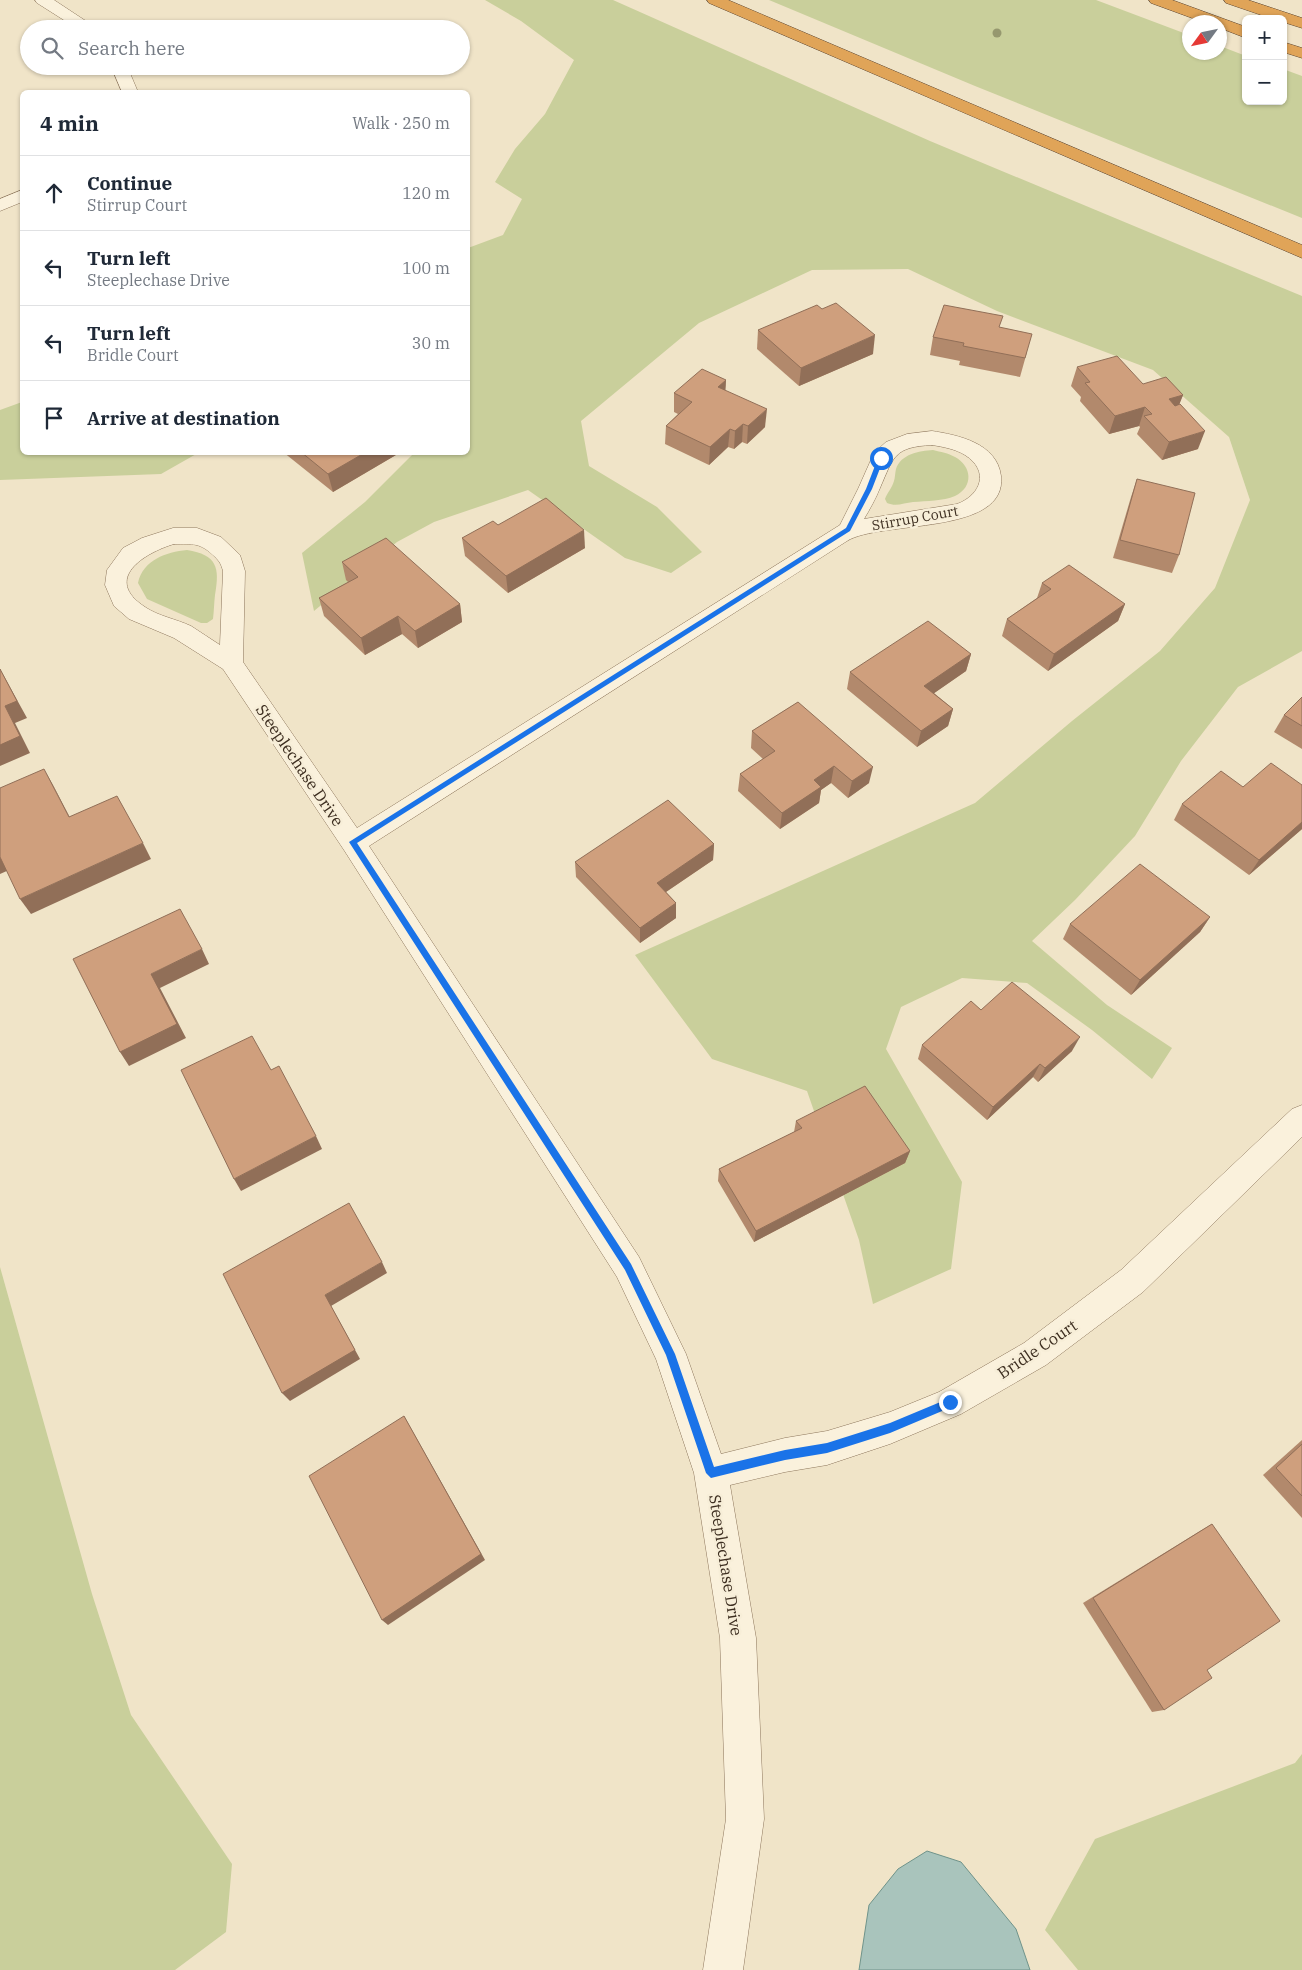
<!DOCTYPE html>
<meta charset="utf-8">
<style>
:root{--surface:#fff;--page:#f6f6f7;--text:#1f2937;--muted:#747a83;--line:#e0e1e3}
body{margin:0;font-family:"IBM Plex Serif",serif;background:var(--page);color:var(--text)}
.controls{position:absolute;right:15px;top:15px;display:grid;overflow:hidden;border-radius:8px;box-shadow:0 1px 4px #0004}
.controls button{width:45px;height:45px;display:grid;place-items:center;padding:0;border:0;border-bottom:1px solid var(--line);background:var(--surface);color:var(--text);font:25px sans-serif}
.compass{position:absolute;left:1182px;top:15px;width:45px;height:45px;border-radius:50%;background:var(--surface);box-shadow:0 1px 4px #0004;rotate:237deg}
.stop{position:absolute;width:15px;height:15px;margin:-11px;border:4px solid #1a73e8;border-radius:50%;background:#fff}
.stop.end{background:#1a73e8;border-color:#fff;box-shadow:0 1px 5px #0008}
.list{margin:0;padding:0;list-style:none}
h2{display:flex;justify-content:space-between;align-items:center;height:65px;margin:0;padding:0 20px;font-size:21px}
h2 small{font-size:16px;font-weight:400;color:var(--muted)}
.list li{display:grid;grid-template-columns:32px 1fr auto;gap:15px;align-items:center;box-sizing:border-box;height:75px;padding:0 20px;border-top:1px solid var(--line)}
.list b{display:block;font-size:19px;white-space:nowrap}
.list p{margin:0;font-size:16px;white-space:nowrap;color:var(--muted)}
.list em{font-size:16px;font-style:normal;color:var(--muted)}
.icon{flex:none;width:28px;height:28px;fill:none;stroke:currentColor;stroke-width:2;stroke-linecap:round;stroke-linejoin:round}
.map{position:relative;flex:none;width:1302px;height:1970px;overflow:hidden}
.search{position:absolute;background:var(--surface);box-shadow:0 1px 4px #0004;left:20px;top:20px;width:450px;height:55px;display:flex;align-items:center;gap:12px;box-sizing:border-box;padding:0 18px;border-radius:28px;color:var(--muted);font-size:19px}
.panel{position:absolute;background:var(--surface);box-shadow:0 1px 4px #0004;left:20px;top:90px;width:450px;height:365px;border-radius:8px}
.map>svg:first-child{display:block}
</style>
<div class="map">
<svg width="1302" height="1970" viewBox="0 0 1302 1970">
<rect width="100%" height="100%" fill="#f0e4c8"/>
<g fill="#c9cf9b">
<path d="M485,0H613L930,141L1302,296V651L1238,687L1181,761L1135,836L1075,900L1032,941L1107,1005L1172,1048L1152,1079L1092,1030L1027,983L962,978L901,1007L886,1049L962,1182L951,1269L873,1304L859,1240L807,1091L712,1059L635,955L975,803L1072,721L1160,651L1215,588L1250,500L1229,437L1153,370L997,311L908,269L812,270L699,323L581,421L589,466L657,507L702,552L671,573L625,558L528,490L434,522L397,542L314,611L302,553L365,502L414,453L468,452V248L503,235L522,199L495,182L515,149L545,114L574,60L521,21Z"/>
<path d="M769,0H1096L1189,35L1190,52H1220V46L1246,56V101H1283V69L1302,76V218L975,86Z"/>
<path d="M22,402V452L198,453L161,474L0,480V410Z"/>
<path d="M933,450C941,452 948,453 955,457C972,466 974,487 955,496C943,501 927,501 913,502C904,503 896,507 887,503L885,499C887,493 892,488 894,481C895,478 895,473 896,469C901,454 919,451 933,450Z"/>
<path d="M187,550C217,555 220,567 215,595C214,603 214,611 213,619L207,623H201L147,599L138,583C143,560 166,552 187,550Z"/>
<path d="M0,1267L92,1594L131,1715L232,1864L226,1932L175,1970H0Z"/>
<path d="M1302,1754V1970H1078L1045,1930L1095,1839L1295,1763Z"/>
</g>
<path fill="#a9c4bc" stroke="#6f938a" d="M927,1851L961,1862L1016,1929L1030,1970H859L869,1905L898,1869Z"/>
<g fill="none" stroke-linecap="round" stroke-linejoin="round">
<defs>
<g id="minor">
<path d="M35,0H54L98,29H78L37,3Z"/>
<path d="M111,66H127L138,92H122Z"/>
<path d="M22,190V202L0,211V199Z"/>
<path d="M932,431C958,435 997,443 1001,476C1008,536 880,520 847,541C688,643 528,744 369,846L639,1257L686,1354L721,1454L785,1438L827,1431L890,1412L939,1392L1024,1343L1121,1270L1292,1109L1302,1105V1137L1143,1292L1046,1365L961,1414L890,1444L827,1465L785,1472L730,1485L756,1638L764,1819L743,1970H703L726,1819L720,1638L694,1473L656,1359L617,1277L344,850L223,669L174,638L129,619L114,606L105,585L107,570L123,548L142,538L173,528H197L221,537L240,555L245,571L243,662L357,828L840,525L858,489L874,453L886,442L907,434ZM932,445C944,447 955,449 965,455C990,471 981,495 957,504L864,519C870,509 876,498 880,488C894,456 894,447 932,445ZM174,544C193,544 200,542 215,557C220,562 221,564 223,571L220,645C210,639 201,632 191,626C176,619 158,616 145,607C102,579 144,553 174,544Z"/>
</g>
<g id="highway">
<path d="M707,0H728L1302,245V258L709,3Z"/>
<path d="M1149,0H1172L1246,27V38L1220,28V22H1203L1151,3Z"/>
<path d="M1224,0H1248L1302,18V28L1283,22V19H1273L1226,3Z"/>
<path d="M1283,42L1302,48V58L1283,52Z"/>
</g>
</defs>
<use href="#minor" stroke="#8d765c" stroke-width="1"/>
<use href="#highway" stroke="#5b4430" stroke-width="1"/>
<use href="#minor" fill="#faf1dc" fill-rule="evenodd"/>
<use href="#highway" fill="#e0a458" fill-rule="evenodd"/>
</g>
<circle fill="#96986f" cx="997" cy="33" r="4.5"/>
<g fill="#b2896c">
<path d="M1000,327L1027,352L1020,377L959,365L960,361L930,355L933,337Z"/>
<path d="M758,330L873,354L799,386L757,349Z"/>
<path d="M1077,367L1143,384L1183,395L1179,404L1198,449L1162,460L1137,434L1140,427L1139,426L1109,434L1080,401L1081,397L1071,386Z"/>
<path d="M726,380L725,390L765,427L747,444L742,442L734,449L728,447L709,465L665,444L666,426L678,414L674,412V393Z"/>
<path d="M283,452H401L333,492Z"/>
<path d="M1137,479L1179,555L1172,573L1113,558L1131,497Z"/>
<path d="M498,525L585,548L508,593L465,556L462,538Z"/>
<path d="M342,562L460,604L462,622L418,648L402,634L365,655L324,616L319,598L348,582L346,580Z"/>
<path d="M1042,583L1125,604L1118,621L1048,671L1002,636L1007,619L1037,598Z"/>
<path d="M971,654L966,671L934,693L953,709L948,726L917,747L847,689L850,672Z"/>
<path d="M1302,697V749L1274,732L1284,715Z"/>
<path d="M798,702L869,783L848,798L831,783L821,790L819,803L780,829L738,791L740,774L763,759L751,748L752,731Z"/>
<path d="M1302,785V829L1249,875L1174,820L1182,804L1243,787Z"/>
<path d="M714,844L713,860L666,892L676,903V918L640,943L576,877L575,862Z"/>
<path d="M1210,917L1200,932L1131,995L1063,939L1070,924Z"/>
<path d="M981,1010L1072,1051L1038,1082L1033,1077L987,1120L918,1059L922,1045Z"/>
<path d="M796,1121L910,1151L905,1163L754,1242L718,1181L719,1169L794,1132Z"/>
<path d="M1302,1440V1518L1263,1475Z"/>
<path d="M1212,1524L1164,1710L1152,1712L1083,1603L1200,1531Z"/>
</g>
<g fill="#916f58">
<path d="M875,335L873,354L799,386L801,368Z"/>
<path d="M726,380L725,398L718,387Z"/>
<path d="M1183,395L1176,413L1169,399Z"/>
<path d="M1145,407L1139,426L1109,434L1115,416Z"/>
<path d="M767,409L765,427L747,444L748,426Z"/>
<path d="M743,424L742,442L734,449L735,431Z"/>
<path d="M730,429L728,447L709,465L710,447Z"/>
<path d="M1205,431L1198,449L1162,460L1169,442Z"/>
<path d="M366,452H401L333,492L328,474Z"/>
<path d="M584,530L585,548L508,593L506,576Z"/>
<path d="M460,604L462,622L418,648L415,631Z"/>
<path d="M1125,604L1118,621L1048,671L1054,654Z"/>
<path d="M398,616L402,634L365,655L361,638Z"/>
<path d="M971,654L966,671L920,703L924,686Z"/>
<path d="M0,669L27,718L15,723L30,753L0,766V745L5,706Z"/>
<path d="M953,709L948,726L917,747L921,731Z"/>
<path d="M834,766L831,783L821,790L819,803L780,829L782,813L814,780Z"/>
<path d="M873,767L869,783L848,798L852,781Z"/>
<path d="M44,769L53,785L78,833L69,817Z"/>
<path d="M1302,822V829L1249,875L1259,860Z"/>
<path d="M143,843L151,859L31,914L20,899Z"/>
<path d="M714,844L713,860L657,898V883Z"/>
<path d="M0,856L9,870L0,874Z"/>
<path d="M676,903V918L640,943V928Z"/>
<path d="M1210,917L1200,932L1131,995L1140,980Z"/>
<path d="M202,949L209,964L160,988L186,1038L129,1066L120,1052L151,974Z"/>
<path d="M1080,1037L1072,1051L1038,1082L1045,1068Z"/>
<path d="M1040,1064L1033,1077L987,1120L993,1107Z"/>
<path d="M316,1136L322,1149L241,1191L234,1179Z"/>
<path d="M910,1151L905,1163L754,1242L756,1231Z"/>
<path d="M382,1262L387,1273L331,1306L360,1359L290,1401L282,1393L325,1295Z"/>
<path d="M404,1416L485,1560L388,1625L382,1620Z"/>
</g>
<g fill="#cf9f7d" stroke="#916f58">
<path d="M836,303L875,335L801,368L758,330L817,305L822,309Z"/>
<path d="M944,305L1003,316L999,327L1032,334L1025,358L963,346L964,343L933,337Z"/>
<path d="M1117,356L1143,384L1166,377L1183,395L1169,399L1175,406L1180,404L1205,431L1169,442L1144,416L1152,414L1145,407L1115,416L1085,383L1090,382L1077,367Z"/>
<path d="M702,369L726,380L718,387L767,409L748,426L743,424L735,431L730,429L710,447L666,426L692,402L674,393Z"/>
<path d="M301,452H366L328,474Z"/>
<path d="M1137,479L1195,493L1179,555L1120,540Z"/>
<path d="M546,498L584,530L506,576L462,538L493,521L498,525Z"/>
<path d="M386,538L460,604L415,631L398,616L361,638L319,598L358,577L342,562Z"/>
<path d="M1069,565L1125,604L1054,654L1007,619L1051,589L1042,583Z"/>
<path d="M928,621L971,654L924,686L953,709L921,731L850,672Z"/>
<path d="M0,669L17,701L5,706L20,736L0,745Z"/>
<path d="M1302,697V726L1284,715Z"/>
<path d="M798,702L873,767L852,781L834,766L814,780L821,787L782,813L740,774L775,751L752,731Z"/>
<path d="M1271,763L1302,785V822L1259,860L1182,804L1221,771L1243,787Z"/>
<path d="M44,769L69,817L117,796L143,843L20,899L0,857V788Z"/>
<path d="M668,800L714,844L657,883L676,903L640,928L575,862Z"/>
<path d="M1140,864L1210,917L1140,980L1070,924Z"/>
<path d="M180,909L202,949L151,974L177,1024L120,1052L73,959Z"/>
<path d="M1012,982L1080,1037L1045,1068L1040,1064L993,1107L922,1045L971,1001L981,1010Z"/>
<path d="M252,1036L271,1070L279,1066L316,1136L234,1179L181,1070Z"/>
<path d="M865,1086L910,1151L756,1231L719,1169L802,1128L796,1121Z"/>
<path d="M349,1203L382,1262L325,1295L355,1350L282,1393L223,1274Z"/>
<path d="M404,1416L481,1554L382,1620L309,1476Z"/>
<path d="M1302,1444V1496L1276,1468Z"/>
<path d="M1212,1524L1280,1621L1207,1670L1212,1678L1164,1710L1093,1598Z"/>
</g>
<path fill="#1a73e8" d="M881,456L884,458L872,489L850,531L357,843L631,1264L675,1354L714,1467L785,1450L827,1443L890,1423L950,1398L955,1402L954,1406L890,1433L827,1453L785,1460L711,1478L706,1473L666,1355L625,1270L349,842L846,528L866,489L878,458Z"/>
<g text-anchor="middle" stroke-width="5" stroke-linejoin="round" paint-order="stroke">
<g font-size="14" fill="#3d2e20" stroke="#f7eed8">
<text transform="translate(915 518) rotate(-10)" y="5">Stirrup Court</text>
</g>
<g font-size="16" fill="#3d2e20" stroke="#f7eed8">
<text transform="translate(300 765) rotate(56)" y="6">Steeplechase Drive</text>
<text transform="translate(1037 1349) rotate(-34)" y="6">Bridle Court</text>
<text transform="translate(726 1565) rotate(81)" y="6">Steeplechase Drive</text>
</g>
</g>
</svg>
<div class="controls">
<button>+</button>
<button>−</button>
</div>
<svg class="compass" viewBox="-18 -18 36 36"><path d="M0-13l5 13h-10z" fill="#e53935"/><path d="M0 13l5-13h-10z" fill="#747a83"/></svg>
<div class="stop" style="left:881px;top:458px"></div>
<div class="stop end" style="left:950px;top:1402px"></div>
<div class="search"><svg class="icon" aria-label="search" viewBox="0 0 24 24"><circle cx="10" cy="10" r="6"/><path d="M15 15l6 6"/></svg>Search here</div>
<section class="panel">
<h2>4 min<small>Walk · 250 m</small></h2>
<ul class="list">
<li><svg class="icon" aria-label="ahead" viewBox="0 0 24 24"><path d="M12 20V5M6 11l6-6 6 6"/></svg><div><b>Continue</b><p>Stirrup Court</p></div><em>120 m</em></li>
<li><svg class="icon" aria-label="left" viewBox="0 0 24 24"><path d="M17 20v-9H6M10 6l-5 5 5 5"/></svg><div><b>Turn left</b><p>Steeplechase Drive</p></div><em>100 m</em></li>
<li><svg class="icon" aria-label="left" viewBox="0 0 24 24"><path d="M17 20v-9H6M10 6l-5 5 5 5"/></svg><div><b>Turn left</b><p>Bridle Court</p></div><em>30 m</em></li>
<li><svg class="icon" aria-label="arrive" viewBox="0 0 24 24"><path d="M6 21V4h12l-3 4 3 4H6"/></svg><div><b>Arrive at destination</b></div></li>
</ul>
</section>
</div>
